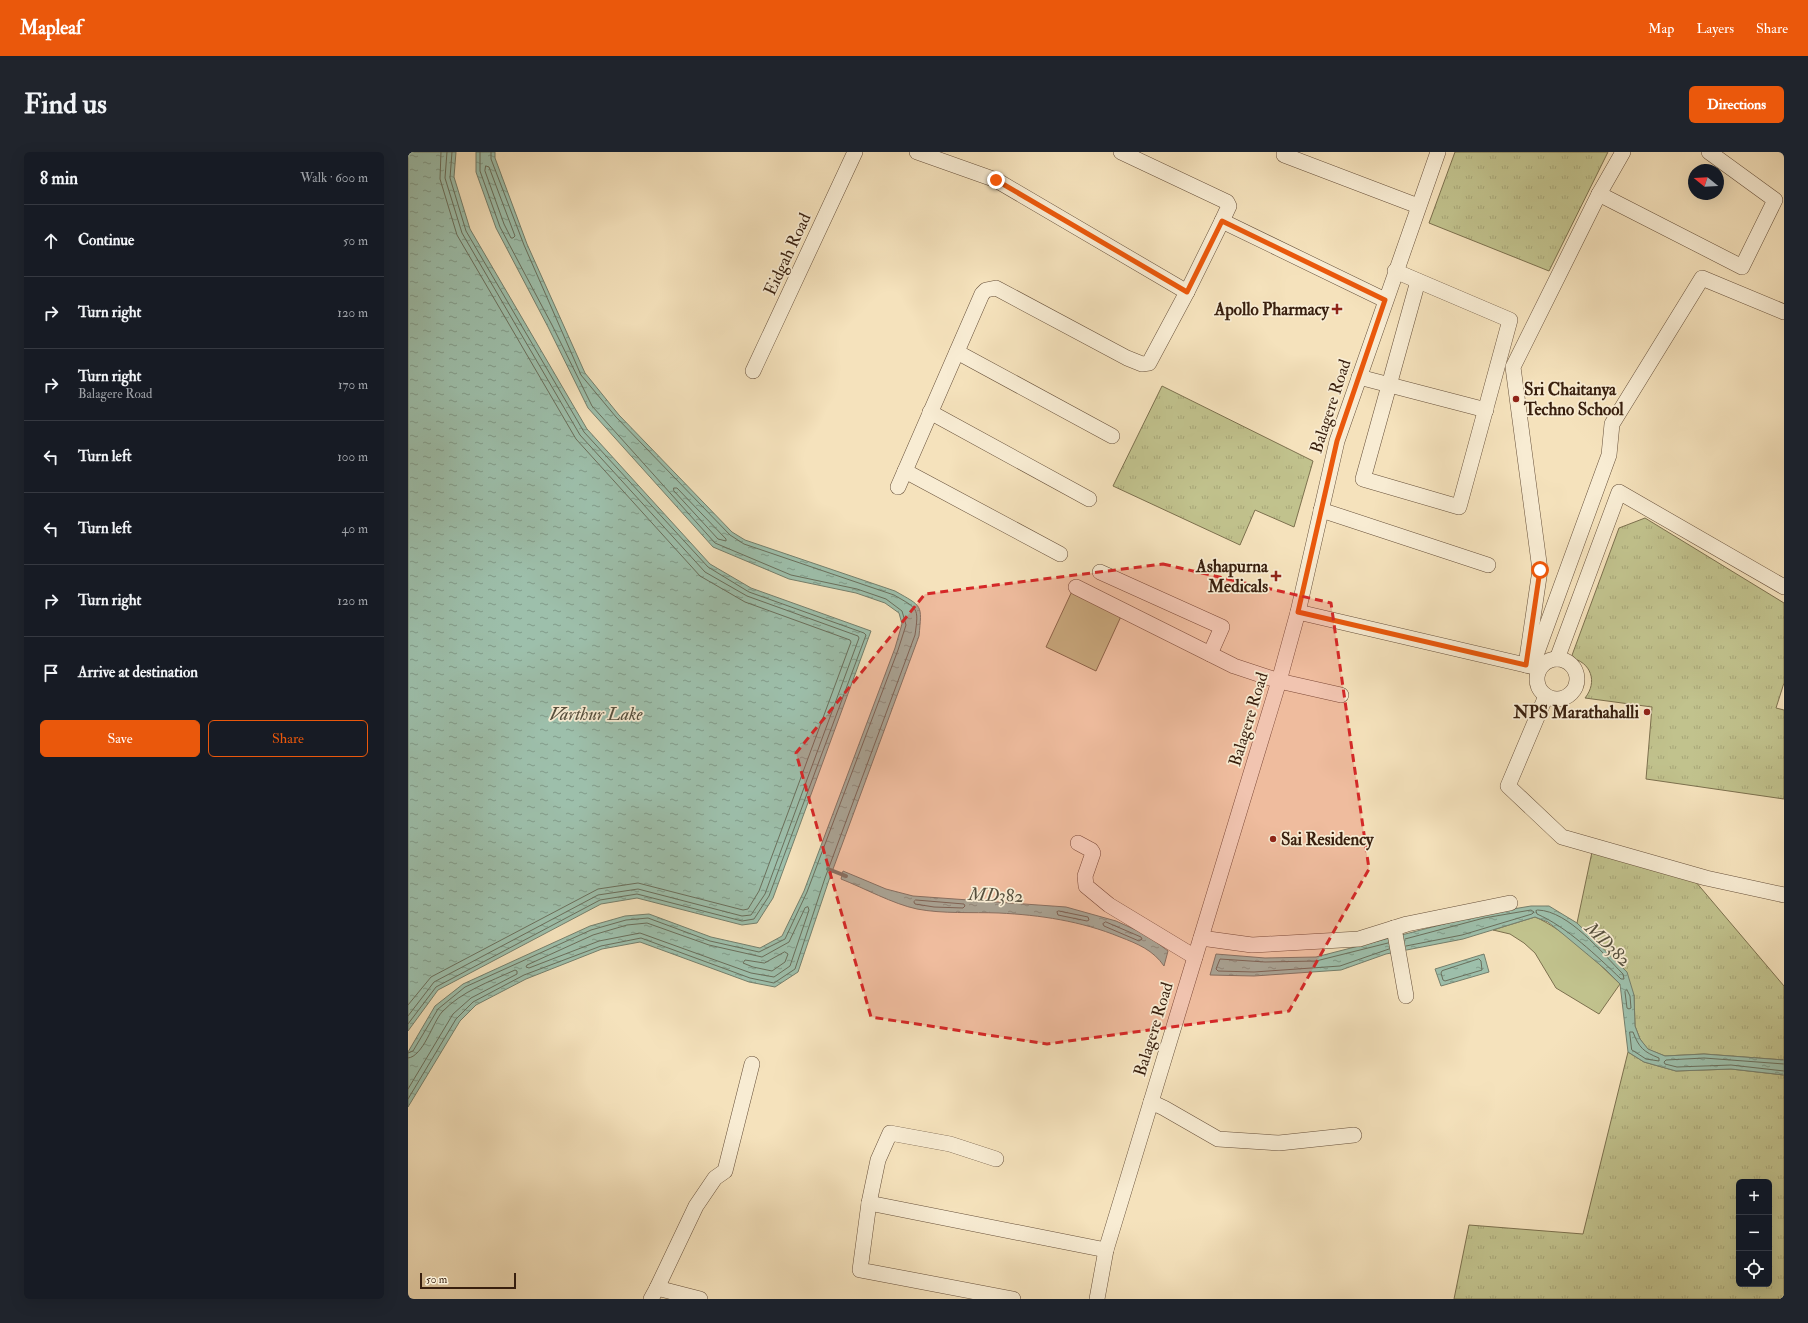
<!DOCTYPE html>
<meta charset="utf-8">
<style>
:root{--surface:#171b24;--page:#20242c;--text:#f1f3f6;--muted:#9ea1a6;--line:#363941;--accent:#ea580c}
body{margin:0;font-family:"IM FELL Double Pica",serif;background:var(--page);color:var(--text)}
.controls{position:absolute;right:12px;bottom:12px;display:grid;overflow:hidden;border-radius:6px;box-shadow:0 4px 16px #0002}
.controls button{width:36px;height:36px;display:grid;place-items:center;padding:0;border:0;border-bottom:1px solid var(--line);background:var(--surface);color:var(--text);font:20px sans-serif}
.compass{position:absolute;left:1280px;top:12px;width:36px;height:36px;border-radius:50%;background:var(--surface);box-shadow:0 4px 16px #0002;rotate:288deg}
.scale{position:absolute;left:12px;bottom:10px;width:96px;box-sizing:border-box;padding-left:4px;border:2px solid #381f0e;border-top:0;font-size:11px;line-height:14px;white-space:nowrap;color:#381f0e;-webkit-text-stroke:3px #f8ecd3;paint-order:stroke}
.stop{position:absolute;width:12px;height:12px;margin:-9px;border:3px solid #ea580c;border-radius:50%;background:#fff}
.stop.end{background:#ea580c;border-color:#fff;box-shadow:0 1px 4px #0008}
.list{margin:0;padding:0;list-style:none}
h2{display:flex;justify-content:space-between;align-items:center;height:52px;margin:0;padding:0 16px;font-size:17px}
h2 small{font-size:13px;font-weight:400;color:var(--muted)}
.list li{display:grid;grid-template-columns:26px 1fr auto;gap:12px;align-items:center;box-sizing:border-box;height:72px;padding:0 16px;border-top:1px solid var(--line)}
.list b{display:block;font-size:15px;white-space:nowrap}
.list p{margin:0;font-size:13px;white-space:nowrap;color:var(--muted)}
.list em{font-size:13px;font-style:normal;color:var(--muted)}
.actions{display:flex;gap:8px;padding:12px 16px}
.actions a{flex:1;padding:9px 0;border:1px solid var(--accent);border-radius:6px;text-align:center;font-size:14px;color:var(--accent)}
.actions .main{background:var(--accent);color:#fff}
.icon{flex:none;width:22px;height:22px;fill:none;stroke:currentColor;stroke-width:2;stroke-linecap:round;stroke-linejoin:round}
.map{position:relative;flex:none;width:1376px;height:1147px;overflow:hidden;border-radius:6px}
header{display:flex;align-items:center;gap:24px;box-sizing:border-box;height:56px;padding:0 20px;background:var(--accent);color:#fff}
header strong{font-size:19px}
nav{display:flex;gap:22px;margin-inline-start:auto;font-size:14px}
.intro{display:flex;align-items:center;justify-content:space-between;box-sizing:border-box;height:96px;padding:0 24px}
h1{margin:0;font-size:28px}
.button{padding:10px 18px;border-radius:6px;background:var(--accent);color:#fff;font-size:14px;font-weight:700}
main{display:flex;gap:24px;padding:0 24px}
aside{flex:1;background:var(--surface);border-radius:6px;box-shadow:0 4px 16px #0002}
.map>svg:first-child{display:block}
</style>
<header>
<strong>Mapleaf</strong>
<nav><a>Map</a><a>Layers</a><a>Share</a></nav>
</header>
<div class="intro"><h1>Find us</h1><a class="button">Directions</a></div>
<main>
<aside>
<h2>8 min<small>Walk · 600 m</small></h2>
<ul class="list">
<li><svg class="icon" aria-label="ahead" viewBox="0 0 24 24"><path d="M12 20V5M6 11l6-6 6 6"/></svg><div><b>Continue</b></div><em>50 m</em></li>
<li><svg class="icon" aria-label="right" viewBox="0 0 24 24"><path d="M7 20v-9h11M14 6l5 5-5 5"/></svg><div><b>Turn right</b></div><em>120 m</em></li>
<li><svg class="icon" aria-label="right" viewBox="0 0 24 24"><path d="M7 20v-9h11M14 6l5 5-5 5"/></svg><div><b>Turn right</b><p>Balagere Road</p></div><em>170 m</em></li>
<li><svg class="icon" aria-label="left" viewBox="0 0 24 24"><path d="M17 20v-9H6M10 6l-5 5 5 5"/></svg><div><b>Turn left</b></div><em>100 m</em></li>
<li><svg class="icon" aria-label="left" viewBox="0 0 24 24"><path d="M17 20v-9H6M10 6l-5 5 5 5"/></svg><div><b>Turn left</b></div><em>40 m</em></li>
<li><svg class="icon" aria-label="right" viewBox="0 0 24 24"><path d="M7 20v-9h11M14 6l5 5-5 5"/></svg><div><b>Turn right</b></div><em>120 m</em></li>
<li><svg class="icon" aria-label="arrive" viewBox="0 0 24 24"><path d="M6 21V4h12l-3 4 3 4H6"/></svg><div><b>Arrive at destination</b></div></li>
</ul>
<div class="actions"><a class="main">Save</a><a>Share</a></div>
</aside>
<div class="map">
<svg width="1376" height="1147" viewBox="0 0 1376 1147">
<defs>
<pattern id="grass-tufts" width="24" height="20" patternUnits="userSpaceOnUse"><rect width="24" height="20" fill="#c1c28d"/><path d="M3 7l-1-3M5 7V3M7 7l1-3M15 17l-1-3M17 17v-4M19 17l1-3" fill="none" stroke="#a7a678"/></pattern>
<pattern id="water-ripples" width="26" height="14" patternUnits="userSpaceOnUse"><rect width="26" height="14" fill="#9dbfab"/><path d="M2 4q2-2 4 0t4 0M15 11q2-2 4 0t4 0" fill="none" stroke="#819b8a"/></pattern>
</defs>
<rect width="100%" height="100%" fill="#f5e2bc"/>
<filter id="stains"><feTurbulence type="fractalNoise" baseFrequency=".005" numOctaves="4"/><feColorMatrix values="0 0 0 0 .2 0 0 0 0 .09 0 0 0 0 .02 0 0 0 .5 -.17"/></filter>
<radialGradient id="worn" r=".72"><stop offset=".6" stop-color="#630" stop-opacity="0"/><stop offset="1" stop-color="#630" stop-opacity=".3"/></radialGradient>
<g fill="url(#grass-tufts)" stroke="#7c704e" fill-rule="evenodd">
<path d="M1047,0H1200L1141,119L1021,71Z"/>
<path d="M754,234L905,309L886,375L847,358L832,393L705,334Z"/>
<path d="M1237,366L1376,451V531L1368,556L1376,558V647L1238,627L1244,555L1177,546C1190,530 1183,510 1163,506L1211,376Z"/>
<path d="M1184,700L1287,729L1376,834V908L1296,902L1257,904L1239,897L1232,887L1227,874L1226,843L1169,771Z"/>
<path d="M1220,900L1236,910L1268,919L1323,917L1376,923V1147H1046L1061,1073L1175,1082ZM1331,1030H1361V1132H1331Z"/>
</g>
<g fill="#c1c28d" stroke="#7c704e">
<path d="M665,437L715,460L688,519L638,495Z"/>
<path d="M1127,765C1156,777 1189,810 1212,832L1191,862L1148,836L1127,801L1116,791L1102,782L1085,778Z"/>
</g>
<g fill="url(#water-ripples)" stroke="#757f6c">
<path d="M0,0H48L46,25L62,77L179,277L302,412L343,436L463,479L365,746L349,771L334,773L229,746L193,752L30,838L0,879Z"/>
<path d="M68,0H87V6L119,92L177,221L211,263L324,380L337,388L487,439C515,455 514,452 511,484L421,728L390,820L367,835L341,830L232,790L194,797L118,827L68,853L52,869L0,955V900L27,854L55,832L182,774L217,764L241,762L303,785L352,796L374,784L396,739L487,496L494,472L491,461L477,451L448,441L381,427L305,395L180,256L140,175L88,76L68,20Z"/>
<path d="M435,719L478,737L505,744L658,755L708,769L739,783L760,799L756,814C745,798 730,792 712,785C673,769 632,763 591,761C564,760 535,762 509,757C485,752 456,736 433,727Z"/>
<path d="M1123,754H1141L1169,771L1219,820L1226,843L1227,874L1232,887L1240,897L1257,904L1296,902L1376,908V923L1323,917L1268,919L1236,910L1220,900L1212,832L1197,817L1155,782L1140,770L1127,765L1055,787L978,802L933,818L846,824L802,823L808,802L857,806L908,805L1075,762Z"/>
<path d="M1076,802L1081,820L1033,834L1027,817Z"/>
</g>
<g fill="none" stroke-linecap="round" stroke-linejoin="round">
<g stroke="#6a6f5c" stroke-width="1">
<path d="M78,14L81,15L107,84L105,86H103L96,72L77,19Z"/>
<path d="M266,336H269L318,387V389L310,387L266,339Z"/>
<path d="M508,748L556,752L557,754L555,756L526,755L507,752L506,750Z"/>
<path d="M400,755L401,758L382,814L366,825L343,821L232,781L191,789L121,816L118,815L119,813L185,783L219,773L239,771L301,793L354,805L381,790L397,756Z"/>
<path d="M1130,758C1161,759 1194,801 1215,822L1216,827H1213C1189,804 1159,775 1129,762L1128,759Z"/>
<path d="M651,759L680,765L681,768L679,769L650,763L649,760Z"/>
<path d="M698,770L733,785L734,787L731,789L696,774L695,772Z"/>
<path d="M997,787L1076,766L1123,758L1126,760L1124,762L1054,783L998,794"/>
<path d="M980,791L908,809L857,810L812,807L808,817L810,819L846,820L932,814L981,797"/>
<path d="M377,800L380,802L377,810L364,819L345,815L335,811L337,808L356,811Z"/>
<path d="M1071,807L1073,809L1074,818L1037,829L1035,828L1033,821L1034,819Z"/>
<path d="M1219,838L1222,844L1223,856L1221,857L1219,856L1217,840Z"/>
<path d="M0,853L23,825L190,737L230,731L335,758L340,757L351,739L443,490L442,488L337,450L292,424L168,287L49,83L32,27L33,0"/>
<path d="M0,864L26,830L190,743L230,737L334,764L343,763L357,742L451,486L450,484L339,444L297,420L172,283L54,81L37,26L39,0"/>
<path d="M0,872L28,835L192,748L229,742L334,769L346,767L361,744L458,483L456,481L341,440L300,415L176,280L58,79L42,26L44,0"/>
<path d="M1222,880H1225C1231,896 1236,900 1251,906V909L1238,907L1224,898Z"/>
<path d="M0,901L5,899L30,857L57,835L183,778L218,768L240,766L302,789L351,800L377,787L399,740L490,498L498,473L494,459L478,447L449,437L383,423L307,391L184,254L144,173L92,75L72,19V0"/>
<path d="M0,906C15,905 25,870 34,860C54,839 81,830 107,818L109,819V822L63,846L45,862L0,937"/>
<path d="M1376,912L1296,906L1258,908L1256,910L1257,912L1269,915L1323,913L1376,919"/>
<path d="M0,947L48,867L65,850L116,823L193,794L233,786L342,826L366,831L387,817L417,726L507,483C511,455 510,457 486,443L336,392L322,383L208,265L173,223L116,93L83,7V0"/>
</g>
<path stroke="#757f6c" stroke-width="4" d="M420,717L438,724"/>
<defs>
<g id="minor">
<path d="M509,0L588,28L779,140L814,69"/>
<path d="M713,0L819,50L821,54L814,69L977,148"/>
<path d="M876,3L1010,54"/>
<path d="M1191,42L1334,115L1367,48L1301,0"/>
<path d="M987,119L1102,168L1051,355L955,327L1010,129"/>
<path d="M549,200L704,284"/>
<path d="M345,219L447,0"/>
<path d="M951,225L1078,258"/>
<path d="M522,260L681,347"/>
<path d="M497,319L652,402"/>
<path d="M490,335L574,142L578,138L588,136L719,206L734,212L741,211L779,140"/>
<path d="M913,358L1080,413"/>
<path d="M692,420L814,475L802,502"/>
<path d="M668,435L826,514L871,529L933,543"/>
<path d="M890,460L1126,515"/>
<circle cx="1149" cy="527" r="20"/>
<path d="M1149,507L1211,340L1376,435"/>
<path d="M1118,513L1132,418L1105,215L1191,42L1215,0"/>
<path d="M1124,514L1201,303L1204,272L1294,126L1376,160"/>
<path d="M1138,544L1100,634L1154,685L1298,726L1376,743"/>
<path d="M670,691L683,698L685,701L677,724L678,734L701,753L787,805"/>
<path d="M986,776L998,844"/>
<path d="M793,786L844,793L951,787L999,772L1102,751"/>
<path d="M743,950L756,956L810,987L871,991L946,983"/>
<path d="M588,1007L542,992L482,981L470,1008L461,1051L452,1118L605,1147"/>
<path d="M461,1051L698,1098"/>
<path d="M249,1136L288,1054L307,1026L317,1019L344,912"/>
<path d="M243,1147L249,1136L292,1147"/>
<path d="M689,1147L698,1098L871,529L890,460L929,289L1030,0"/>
</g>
</defs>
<use href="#minor" stroke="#67503a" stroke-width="16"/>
<use href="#minor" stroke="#f8ecd3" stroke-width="15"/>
</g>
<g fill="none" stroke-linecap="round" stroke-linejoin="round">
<path stroke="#ea580c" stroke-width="5" d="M588,28L779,140L814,69L977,148L929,289L890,460L1118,513L1132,418"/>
</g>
<path fill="#d62828" fill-opacity="0.2" stroke="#d62828" stroke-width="3" stroke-dasharray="8 5" stroke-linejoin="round" d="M755,412L923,451L961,717L881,859L639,892L463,865L388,601L517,442Z"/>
<g fill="#8f2418" stroke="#f8ecd3" stroke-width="1.5">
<path d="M927 151h4v4h4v4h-4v4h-4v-4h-4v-4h4z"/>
<circle cx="1108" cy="247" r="4"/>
<path d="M866 418h4v4h4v4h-4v4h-4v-4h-4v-4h4z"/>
<circle cx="1239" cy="560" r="4"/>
<circle cx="865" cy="687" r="4"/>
</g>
<g text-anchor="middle" stroke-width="3.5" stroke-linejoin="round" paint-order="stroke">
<g font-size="17" fill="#381f0e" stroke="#f8ecd3">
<text transform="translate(379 102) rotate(-65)" y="6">Eidgah Road</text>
<text transform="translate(922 254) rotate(-72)" y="6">Balagere Road</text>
<text transform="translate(840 567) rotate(-73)" y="6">Balagere Road</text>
<text transform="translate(745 877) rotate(-73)" y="6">Balagere Road</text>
</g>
<g font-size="17" font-weight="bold" fill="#381f0e" stroke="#f8ecd3" text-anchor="end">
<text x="921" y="163">Apollo Pharmacy</text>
<text x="1116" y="243" text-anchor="start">Sri Chaitanya<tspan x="1116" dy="20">Techno School</tspan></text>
<text x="860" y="420">Ashapurna<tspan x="860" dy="20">Medicals</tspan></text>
<text x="1231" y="566">NPS Marathahalli</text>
<text x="873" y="693" text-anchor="start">Sai Residency</text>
</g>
<g font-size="18" font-style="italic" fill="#564f3d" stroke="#f8ecd3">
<text x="188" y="568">Varthur Lake</text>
<text transform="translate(588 743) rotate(2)" y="6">MD382</text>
<text transform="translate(1200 792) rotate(44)" y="6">MD382</text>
</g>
</g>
<rect width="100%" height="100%" filter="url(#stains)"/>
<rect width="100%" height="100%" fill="url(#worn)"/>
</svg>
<div class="controls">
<button>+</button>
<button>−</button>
<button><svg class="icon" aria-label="locate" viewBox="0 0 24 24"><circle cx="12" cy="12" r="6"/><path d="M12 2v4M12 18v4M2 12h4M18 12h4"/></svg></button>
</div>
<svg class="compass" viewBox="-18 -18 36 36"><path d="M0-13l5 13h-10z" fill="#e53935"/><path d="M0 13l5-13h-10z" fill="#9ea1a6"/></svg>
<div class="scale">50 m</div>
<div class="stop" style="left:1132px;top:418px"></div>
<div class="stop end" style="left:588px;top:28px"></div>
</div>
</main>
